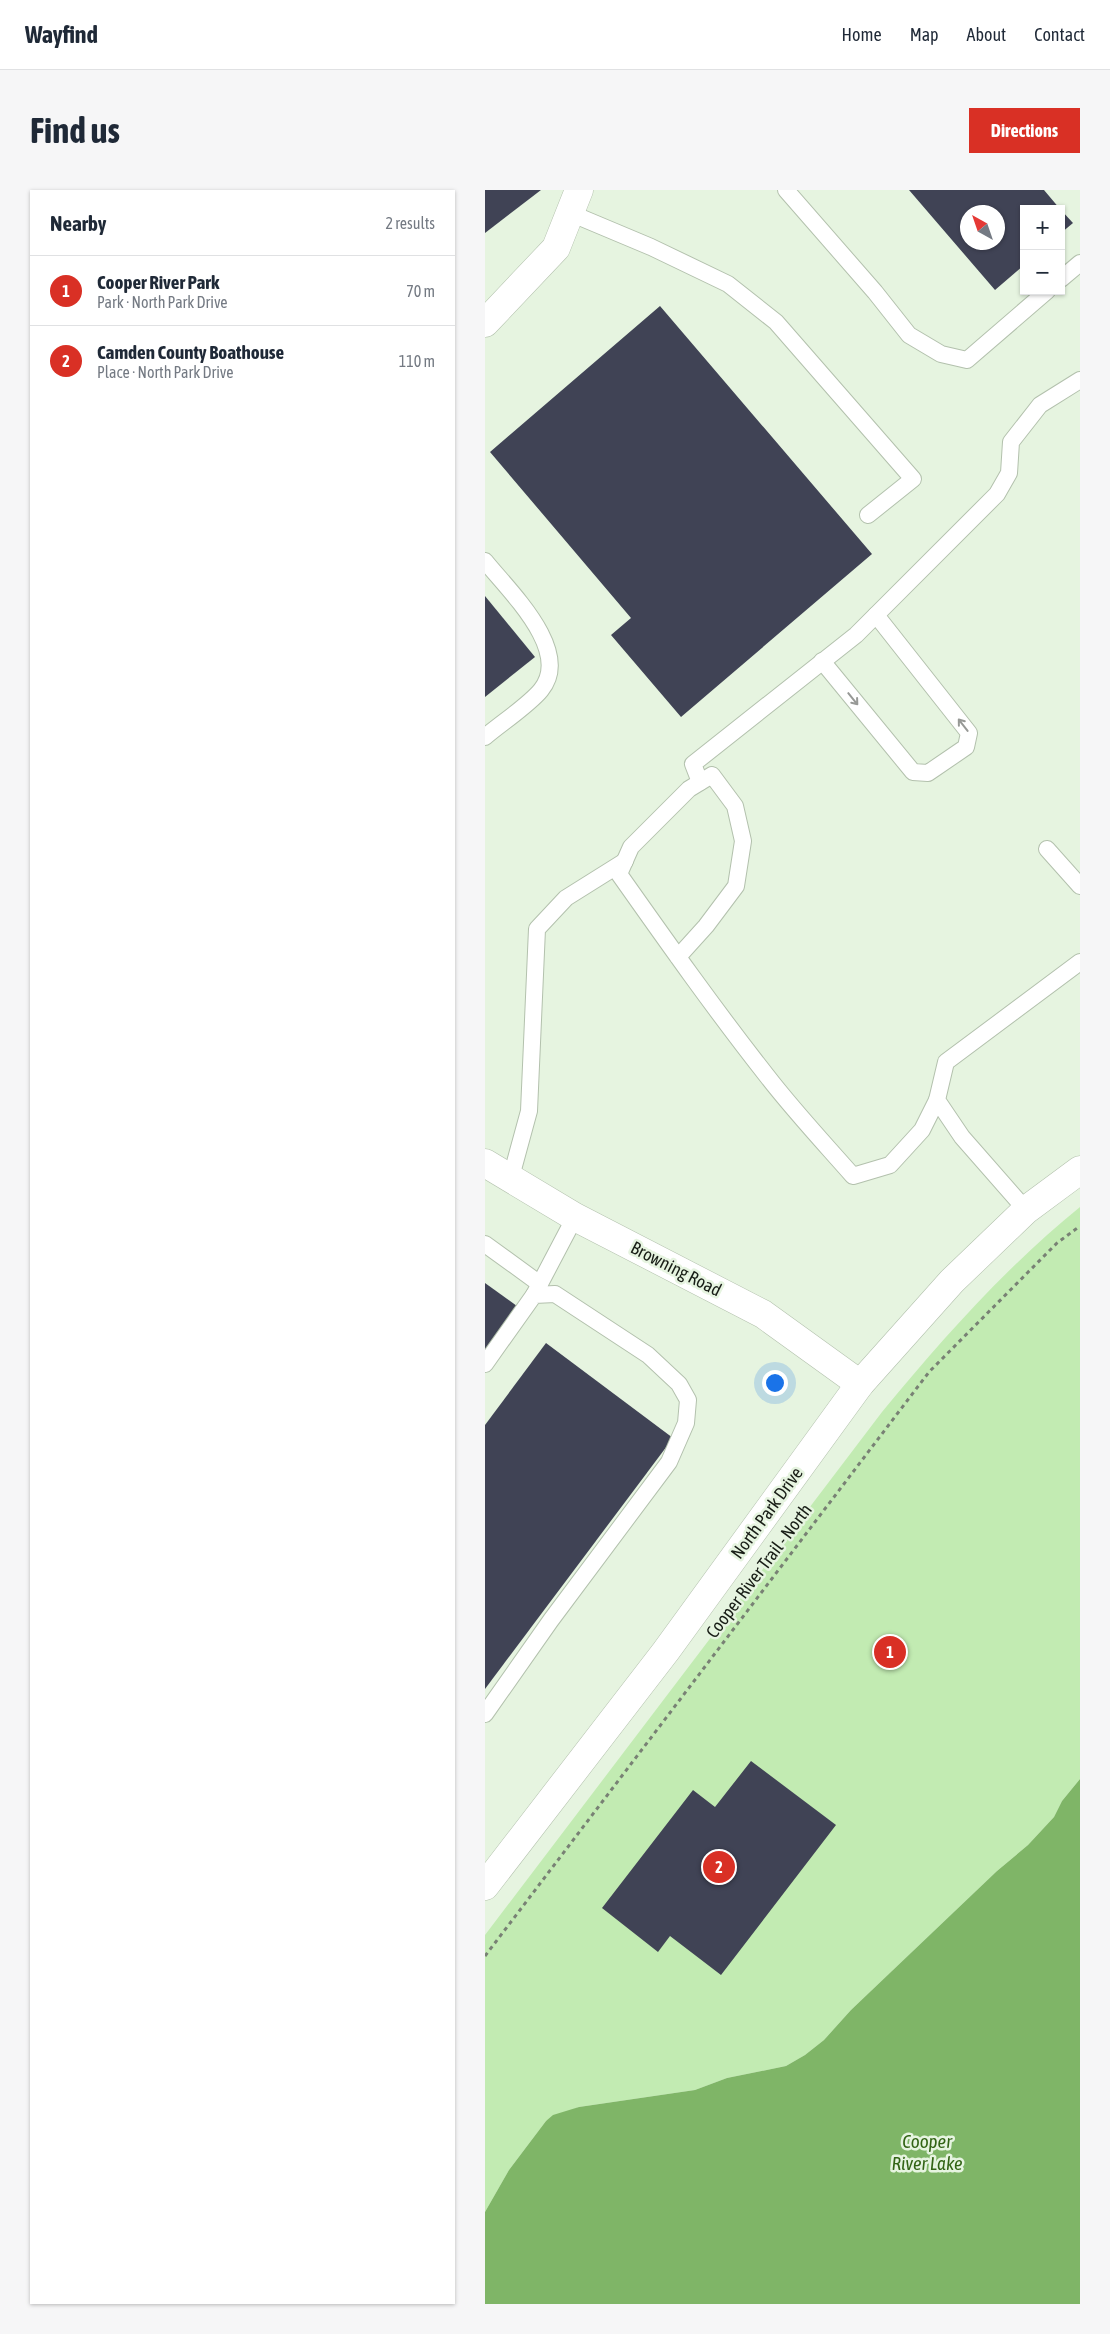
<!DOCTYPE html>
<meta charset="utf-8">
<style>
:root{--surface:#fff;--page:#f6f6f7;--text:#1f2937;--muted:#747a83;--line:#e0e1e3;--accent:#d93025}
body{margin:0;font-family:"Asap Condensed",sans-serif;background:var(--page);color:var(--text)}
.controls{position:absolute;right:15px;top:15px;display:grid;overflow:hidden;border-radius:0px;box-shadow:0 1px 4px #0004}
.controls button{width:45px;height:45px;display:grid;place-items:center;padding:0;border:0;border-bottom:1px solid var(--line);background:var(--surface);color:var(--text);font:25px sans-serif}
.compass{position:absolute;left:475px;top:15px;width:45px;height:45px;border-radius:50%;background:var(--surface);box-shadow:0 1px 4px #0004;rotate:320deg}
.you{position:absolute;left:289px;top:1192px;width:18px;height:18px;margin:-12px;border:4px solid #fff;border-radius:50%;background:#1a73e8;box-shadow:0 0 0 8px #1a73e833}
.badge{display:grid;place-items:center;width:32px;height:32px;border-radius:50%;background:var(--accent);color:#fff;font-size:16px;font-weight:700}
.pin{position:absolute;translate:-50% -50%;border:2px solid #fff;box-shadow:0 1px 5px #0006}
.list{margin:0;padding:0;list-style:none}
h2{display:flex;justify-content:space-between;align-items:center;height:65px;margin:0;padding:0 20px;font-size:21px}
h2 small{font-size:16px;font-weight:400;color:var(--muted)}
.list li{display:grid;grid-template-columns:32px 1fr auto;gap:15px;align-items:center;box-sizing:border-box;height:70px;padding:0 20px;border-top:1px solid var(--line)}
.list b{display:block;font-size:19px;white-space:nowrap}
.list p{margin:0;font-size:16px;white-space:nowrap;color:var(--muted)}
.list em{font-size:16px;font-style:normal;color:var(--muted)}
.map{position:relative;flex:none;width:595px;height:2114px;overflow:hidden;border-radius:0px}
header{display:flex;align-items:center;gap:30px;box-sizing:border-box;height:70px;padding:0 25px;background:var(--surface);border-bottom:1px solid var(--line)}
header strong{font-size:24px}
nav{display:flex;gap:28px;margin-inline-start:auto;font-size:18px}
.intro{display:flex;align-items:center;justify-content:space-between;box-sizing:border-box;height:120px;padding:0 30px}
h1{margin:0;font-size:35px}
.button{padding:12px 22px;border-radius:0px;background:var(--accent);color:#fff;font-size:18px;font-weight:700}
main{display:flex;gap:30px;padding:0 30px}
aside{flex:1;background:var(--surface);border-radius:0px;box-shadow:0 1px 4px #0004}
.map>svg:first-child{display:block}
</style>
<header>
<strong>Wayfind</strong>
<nav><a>Home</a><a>Map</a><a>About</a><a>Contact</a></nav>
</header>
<div class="intro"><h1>Find us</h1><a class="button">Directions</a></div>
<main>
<aside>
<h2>Nearby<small>2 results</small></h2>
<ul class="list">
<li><span class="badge">1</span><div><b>Cooper River Park</b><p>Park · North Park Drive</p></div><em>70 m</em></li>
<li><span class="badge">2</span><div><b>Camden County Boathouse</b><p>Place · North Park Drive</p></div><em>110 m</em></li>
</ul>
</aside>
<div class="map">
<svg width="595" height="2114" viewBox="0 0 595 2114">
<rect width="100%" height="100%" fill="#e6f4e0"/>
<path fill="#c2ebb2" d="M595,1017V1589L577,1611L569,1627L543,1655L512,1681L366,1820L339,1850L320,1865L301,1876L242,1888L210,1900L94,1917L61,1931L24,1980L0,2022V1745L397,1222C458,1148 521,1077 595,1017Z"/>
<path fill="#7fb567" d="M595,1589V2114H0V2022L24,1980L61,1931L68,1925L94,1917L210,1900L242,1888L301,1876L320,1865L339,1850L366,1820L512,1681L543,1655L569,1627L577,1611Z"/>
<g fill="#404355" fill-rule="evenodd">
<path d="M0,0H56L0,43Z"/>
<path d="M424,0H559L575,19H539V75L510,100ZM482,22H512V52H482Z"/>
<path d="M576,20L588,33L576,43Z"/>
<path d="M175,116L387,364L196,527L126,445L146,428L5,262Z"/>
<path d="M0,406L50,467L0,507Z"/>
<path d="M0,1093L36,1119L0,1169Z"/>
<path d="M61,1153L188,1248L0,1499V1235Z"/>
<path d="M266,1571L351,1635L236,1785L185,1746L173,1762L117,1718L208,1600L230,1617Z"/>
</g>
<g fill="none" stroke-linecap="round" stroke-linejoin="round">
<defs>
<g id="lane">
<path d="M301,0L390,102L424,145L456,164L482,170L562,101"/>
<path d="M85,23L166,57L243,94L291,132L428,289L383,325"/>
<path d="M576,89L595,73"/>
<path d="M0,371C24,401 88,461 56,500C44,515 15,534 0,547"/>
<path d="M337,471L428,582L443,583L481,557L484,543L391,425"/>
<path d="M215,592L208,574L371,445L512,304L524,283L526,252L555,215L595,190"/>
<path d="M562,659L595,696"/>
<path d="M193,767L221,736L251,696L258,651L250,616L227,585L204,599L146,657L134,684C182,752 230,820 282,886C309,921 339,953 368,986L405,975L437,940L452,910"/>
<path d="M26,987L44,921L52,739L81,708L140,671"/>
<path d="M541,1020L477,947L452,910L461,872L595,772"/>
<path d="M0,1054L55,1094"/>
<path d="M49,1105L90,1027"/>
<path d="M0,1174L49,1105L70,1104L163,1165L194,1194L203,1210L201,1233L184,1272L66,1430L0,1524"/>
</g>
<path id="street" d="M0,133L71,58L94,0"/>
<g id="secondary">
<path d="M0,973L90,1027L278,1124L375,1194"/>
<path d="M0,1696L181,1461L375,1194L467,1091L541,1020L595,980"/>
</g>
</defs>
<use href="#lane" stroke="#b3c1ad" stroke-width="18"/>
<use href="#street" stroke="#b3c1ad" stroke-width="29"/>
<use href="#secondary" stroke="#b3c1ad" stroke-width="29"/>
<path stroke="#788174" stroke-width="3" stroke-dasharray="4 4" stroke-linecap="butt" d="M0,1766L444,1182L572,1053L595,1036"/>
<use href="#lane" stroke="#fff" stroke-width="16"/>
<use href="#street" stroke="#fff" stroke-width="28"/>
<use href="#secondary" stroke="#fff" stroke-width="28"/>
</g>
<defs><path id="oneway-shaft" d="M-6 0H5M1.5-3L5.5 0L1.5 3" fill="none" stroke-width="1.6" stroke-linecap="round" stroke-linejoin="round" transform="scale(1.25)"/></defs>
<g stroke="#979996">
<use href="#oneway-shaft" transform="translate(368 509) rotate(51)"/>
<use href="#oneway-shaft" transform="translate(478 535) rotate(-128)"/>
</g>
<g text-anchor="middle" stroke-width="5" stroke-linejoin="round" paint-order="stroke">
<g font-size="18" fill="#181d16" stroke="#e6f4e0">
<text transform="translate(191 1079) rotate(27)" y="6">Browning Road</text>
<text transform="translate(282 1323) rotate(-54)" y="6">North Park Drive</text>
<text transform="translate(274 1381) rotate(-53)" y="6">Cooper River Trail - North</text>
</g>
<g font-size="19" font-style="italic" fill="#326415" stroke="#e6f4e0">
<text x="442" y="1958">Cooper<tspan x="442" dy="22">River Lake</tspan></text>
</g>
</g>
</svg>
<div class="controls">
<button>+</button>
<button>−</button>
</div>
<svg class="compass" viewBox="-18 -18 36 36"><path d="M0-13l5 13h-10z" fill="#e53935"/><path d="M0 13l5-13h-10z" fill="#747a83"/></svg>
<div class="you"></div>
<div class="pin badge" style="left:405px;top:1462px">1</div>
<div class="pin badge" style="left:234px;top:1677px">2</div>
</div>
</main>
